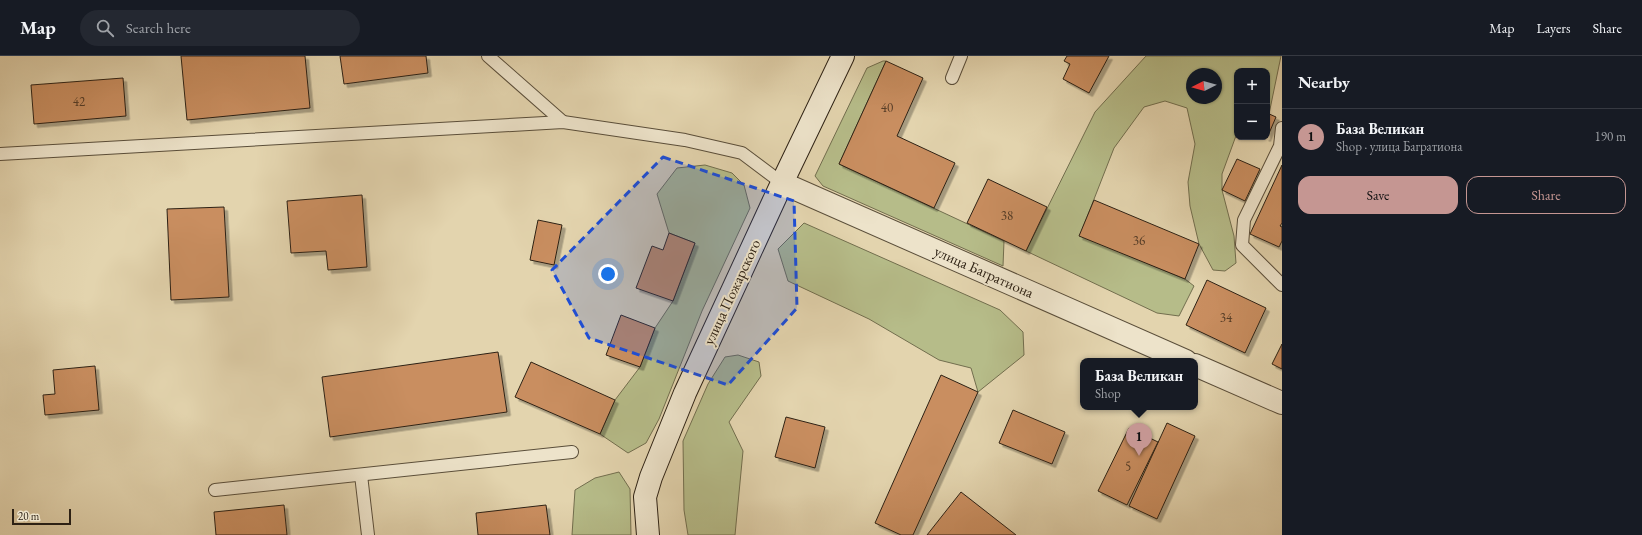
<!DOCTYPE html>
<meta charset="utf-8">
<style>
:root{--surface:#171b24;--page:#242831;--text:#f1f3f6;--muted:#9ea1a6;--line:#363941;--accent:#c59692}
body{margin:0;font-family:"EB Garamond",serif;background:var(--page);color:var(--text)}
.controls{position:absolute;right:12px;top:12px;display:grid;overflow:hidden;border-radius:8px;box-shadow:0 1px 3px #0004}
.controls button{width:36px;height:36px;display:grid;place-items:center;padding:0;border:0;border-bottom:1px solid var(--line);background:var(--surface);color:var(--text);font:20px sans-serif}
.compass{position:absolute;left:1186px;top:12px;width:36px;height:36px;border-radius:50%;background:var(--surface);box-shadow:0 1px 3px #0004;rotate:264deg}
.scale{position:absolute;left:12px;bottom:10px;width:59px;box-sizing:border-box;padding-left:4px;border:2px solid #2d2114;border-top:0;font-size:11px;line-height:14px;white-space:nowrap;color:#2d2114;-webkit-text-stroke:3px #ede3ca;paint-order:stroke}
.you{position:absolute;left:608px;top:218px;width:14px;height:14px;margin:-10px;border:3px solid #fff;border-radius:50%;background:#1a73e8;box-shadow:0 0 0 6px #1a73e833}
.badge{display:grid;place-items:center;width:26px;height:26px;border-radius:50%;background:var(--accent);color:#111;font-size:13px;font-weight:700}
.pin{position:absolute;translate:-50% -33px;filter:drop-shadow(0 1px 2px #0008)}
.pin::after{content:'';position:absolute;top:21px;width:14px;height:12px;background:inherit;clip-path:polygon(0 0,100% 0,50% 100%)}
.popup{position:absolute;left:1080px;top:302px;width:118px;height:52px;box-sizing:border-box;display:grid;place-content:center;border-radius:8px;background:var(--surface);filter:drop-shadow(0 1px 3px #0005);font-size:13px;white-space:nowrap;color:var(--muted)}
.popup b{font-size:15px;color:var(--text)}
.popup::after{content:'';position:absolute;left:50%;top:100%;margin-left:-8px;border:8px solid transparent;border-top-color:var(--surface)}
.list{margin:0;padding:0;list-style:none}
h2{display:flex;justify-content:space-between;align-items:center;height:52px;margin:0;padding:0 16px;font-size:17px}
h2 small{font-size:13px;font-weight:400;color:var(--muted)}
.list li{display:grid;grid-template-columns:26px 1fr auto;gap:12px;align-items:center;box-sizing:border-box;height:56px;padding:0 16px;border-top:1px solid var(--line)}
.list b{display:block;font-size:15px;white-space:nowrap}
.list p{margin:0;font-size:13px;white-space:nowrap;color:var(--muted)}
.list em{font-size:13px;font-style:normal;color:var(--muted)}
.actions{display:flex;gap:8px;padding:12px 16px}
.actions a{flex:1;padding:9px 0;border:1px solid var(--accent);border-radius:12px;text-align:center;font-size:14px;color:var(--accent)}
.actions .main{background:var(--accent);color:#111}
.icon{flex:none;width:22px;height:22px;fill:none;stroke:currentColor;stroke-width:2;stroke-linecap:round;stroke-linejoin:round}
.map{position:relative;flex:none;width:1282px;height:479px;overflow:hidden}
header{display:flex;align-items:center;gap:24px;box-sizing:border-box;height:56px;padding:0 20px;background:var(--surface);border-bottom:1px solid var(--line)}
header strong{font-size:19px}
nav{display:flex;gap:22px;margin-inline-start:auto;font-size:14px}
.search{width:280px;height:36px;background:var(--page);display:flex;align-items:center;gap:10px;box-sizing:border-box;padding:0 14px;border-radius:22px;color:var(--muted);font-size:15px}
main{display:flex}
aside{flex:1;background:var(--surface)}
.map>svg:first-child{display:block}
</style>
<header>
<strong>Map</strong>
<div class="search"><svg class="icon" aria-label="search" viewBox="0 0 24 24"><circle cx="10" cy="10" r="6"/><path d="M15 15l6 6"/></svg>Search here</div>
<nav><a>Map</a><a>Layers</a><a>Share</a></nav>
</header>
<main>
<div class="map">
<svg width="1282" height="479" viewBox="0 0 1282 479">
<defs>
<filter id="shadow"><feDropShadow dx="3.5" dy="3.5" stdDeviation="0" flood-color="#0004"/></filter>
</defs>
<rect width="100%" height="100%" fill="#e3d4ae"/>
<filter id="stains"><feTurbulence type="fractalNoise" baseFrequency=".005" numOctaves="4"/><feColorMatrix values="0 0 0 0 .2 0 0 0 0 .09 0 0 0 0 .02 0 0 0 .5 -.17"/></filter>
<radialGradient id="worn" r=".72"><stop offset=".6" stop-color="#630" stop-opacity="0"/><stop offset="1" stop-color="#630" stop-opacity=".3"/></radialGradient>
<g fill="#b6bc89" stroke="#726e4e" fill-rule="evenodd">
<path d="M1146,0H1281L1269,58L1267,57V15H1237V77L1222,118V134L1234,180L1236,207L1225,215L1213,214L1199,188L1190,150L1188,126L1195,88L1187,52L1165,45L1144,51L1114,92L1080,179L1185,223L1194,230L1179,260L1157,257L1026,195L1095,56ZM1192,18H1216V42H1192Z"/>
<path d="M883,5H886L839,108L1004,185L1003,210L823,130L815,120L867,12Z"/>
<path d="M705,109L732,117L744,129L750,152L702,255L659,363L646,387L628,397L600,378L615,344L640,311L655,272L673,245L695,187L669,177L657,138L677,112Z"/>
<path d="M804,167L1000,254L1023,276L1024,299L978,336L971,312L939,304L869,263L788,225L778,193Z"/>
<path d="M738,299L759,306L761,320L729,366L743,395L735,479H688L684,454L683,385L708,328L725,301Z"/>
<path d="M619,416L630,433L631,479H572L575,434L595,422Z"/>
</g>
<g fill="#c98e61" stroke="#2d2114" filter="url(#shadow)">
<path d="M181,0H305L310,52L187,64Z"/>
<path d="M340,0H426L428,17L344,28Z"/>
<path d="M1067,0H1109L1089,37L1063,23L1070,8L1064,5Z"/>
<path d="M886,5L923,22L897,80L955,107L934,152L839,108Z"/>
<path d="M123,22L126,60L34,68L31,29Z"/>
<path d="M1267,57L1276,61L1267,82L1265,81H1267Z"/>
<path d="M1237,103L1260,113L1245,145L1222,134Z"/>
<path d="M1282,109V167L1280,170L1282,171V185L1279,191L1250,178Z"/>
<path d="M988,123L1047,151L1026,195L967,167Z"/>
<path d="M362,139L367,211L328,214L326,195L291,197L287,145Z"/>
<path d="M1094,144L1199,188L1185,223L1079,180Z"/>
<path d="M224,151L229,241L171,244L167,153Z"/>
<path d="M538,164L562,169L554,209L530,204Z"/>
<path d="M669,177L695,187L673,245L636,232L652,190L663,194Z"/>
<path d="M1207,224L1266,252L1245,297L1186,269Z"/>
<path d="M621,259L655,272L640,311L606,299Z"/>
<path d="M1282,288V313L1272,308Z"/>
<path d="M498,296L507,356L330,381L322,321Z"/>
<path d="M531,306L615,344L600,378L515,341Z"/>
<path d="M95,310L99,354L45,359L43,339L55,338L53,314Z"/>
<path d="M941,319L978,336L913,479H901L875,467Z"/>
<path d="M1013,354L1065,376L1052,408L999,387Z"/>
<path d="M786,361L825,371L815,412L775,401Z"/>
<path d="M1167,367L1195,380L1157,463L1129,450Z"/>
<path d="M1129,372L1158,386L1127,449L1098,435Z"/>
<path d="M961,436L1016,479H927Z"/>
<path d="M284,449L287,479H216L214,456Z"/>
<path d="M546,449L550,479H478L476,457Z"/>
</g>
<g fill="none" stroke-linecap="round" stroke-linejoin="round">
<defs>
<g id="lane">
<path d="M488,0L563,66"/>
<path d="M952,22L961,0"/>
<path d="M1282,72L1280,90L1244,164L1242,189L1282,229"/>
<path d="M0,98L563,66L685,84L742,97L782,127"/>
<path d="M361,419L368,479"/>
<path d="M215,434L572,396"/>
</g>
<g id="street">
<path d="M782,127L1186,305"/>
<path d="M1195,309L1282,347"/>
</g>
<path id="secondary" d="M648,479L645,441L651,421L685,337L782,127L843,0"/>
</defs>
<use href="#lane" stroke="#5a4e3a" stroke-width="14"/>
<use href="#street" stroke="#5a4e3a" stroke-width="24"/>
<use href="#secondary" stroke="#2d2114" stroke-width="24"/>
<use href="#lane" stroke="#ede3ca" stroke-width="12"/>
<use href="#street" stroke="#ede3ca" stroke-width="22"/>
<use href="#secondary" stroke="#ede3ca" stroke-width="22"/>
</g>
<path fill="#1d4ed8" fill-opacity="0.2" stroke="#1d4ed8" stroke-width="3" stroke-dasharray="8 5" stroke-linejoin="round" d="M663,101L794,145L797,252L728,329L589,282L552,214Z"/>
<g text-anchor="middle" stroke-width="4" stroke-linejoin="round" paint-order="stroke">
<g font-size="13" fill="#543c27">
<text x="79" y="50">42</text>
<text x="887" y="56">40</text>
<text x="1007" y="164">38</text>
<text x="1139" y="189">36</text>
<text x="1226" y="266">34</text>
<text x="1128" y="415">5</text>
</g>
<g font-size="15" fill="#2d2114" stroke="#ede3ca">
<text transform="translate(984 216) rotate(24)" y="5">улица Багратиона</text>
<text transform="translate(732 236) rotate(-65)" y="5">улица Пожарского</text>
</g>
</g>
<rect width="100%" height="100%" filter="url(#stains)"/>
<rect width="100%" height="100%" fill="url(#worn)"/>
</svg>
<div class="controls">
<button>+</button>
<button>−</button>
</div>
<svg class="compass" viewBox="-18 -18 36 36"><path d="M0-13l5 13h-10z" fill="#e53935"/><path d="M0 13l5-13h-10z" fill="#9ea1a6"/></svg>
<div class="scale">20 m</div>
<div class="you"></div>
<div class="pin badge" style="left:1139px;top:400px">1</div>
<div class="popup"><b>База Великан</b>Shop</div>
</div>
<aside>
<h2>Nearby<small></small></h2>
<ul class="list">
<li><span class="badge">1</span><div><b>База Великан</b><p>Shop · улица Багратиона</p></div><em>190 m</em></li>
</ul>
<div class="actions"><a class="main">Save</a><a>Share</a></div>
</aside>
</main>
